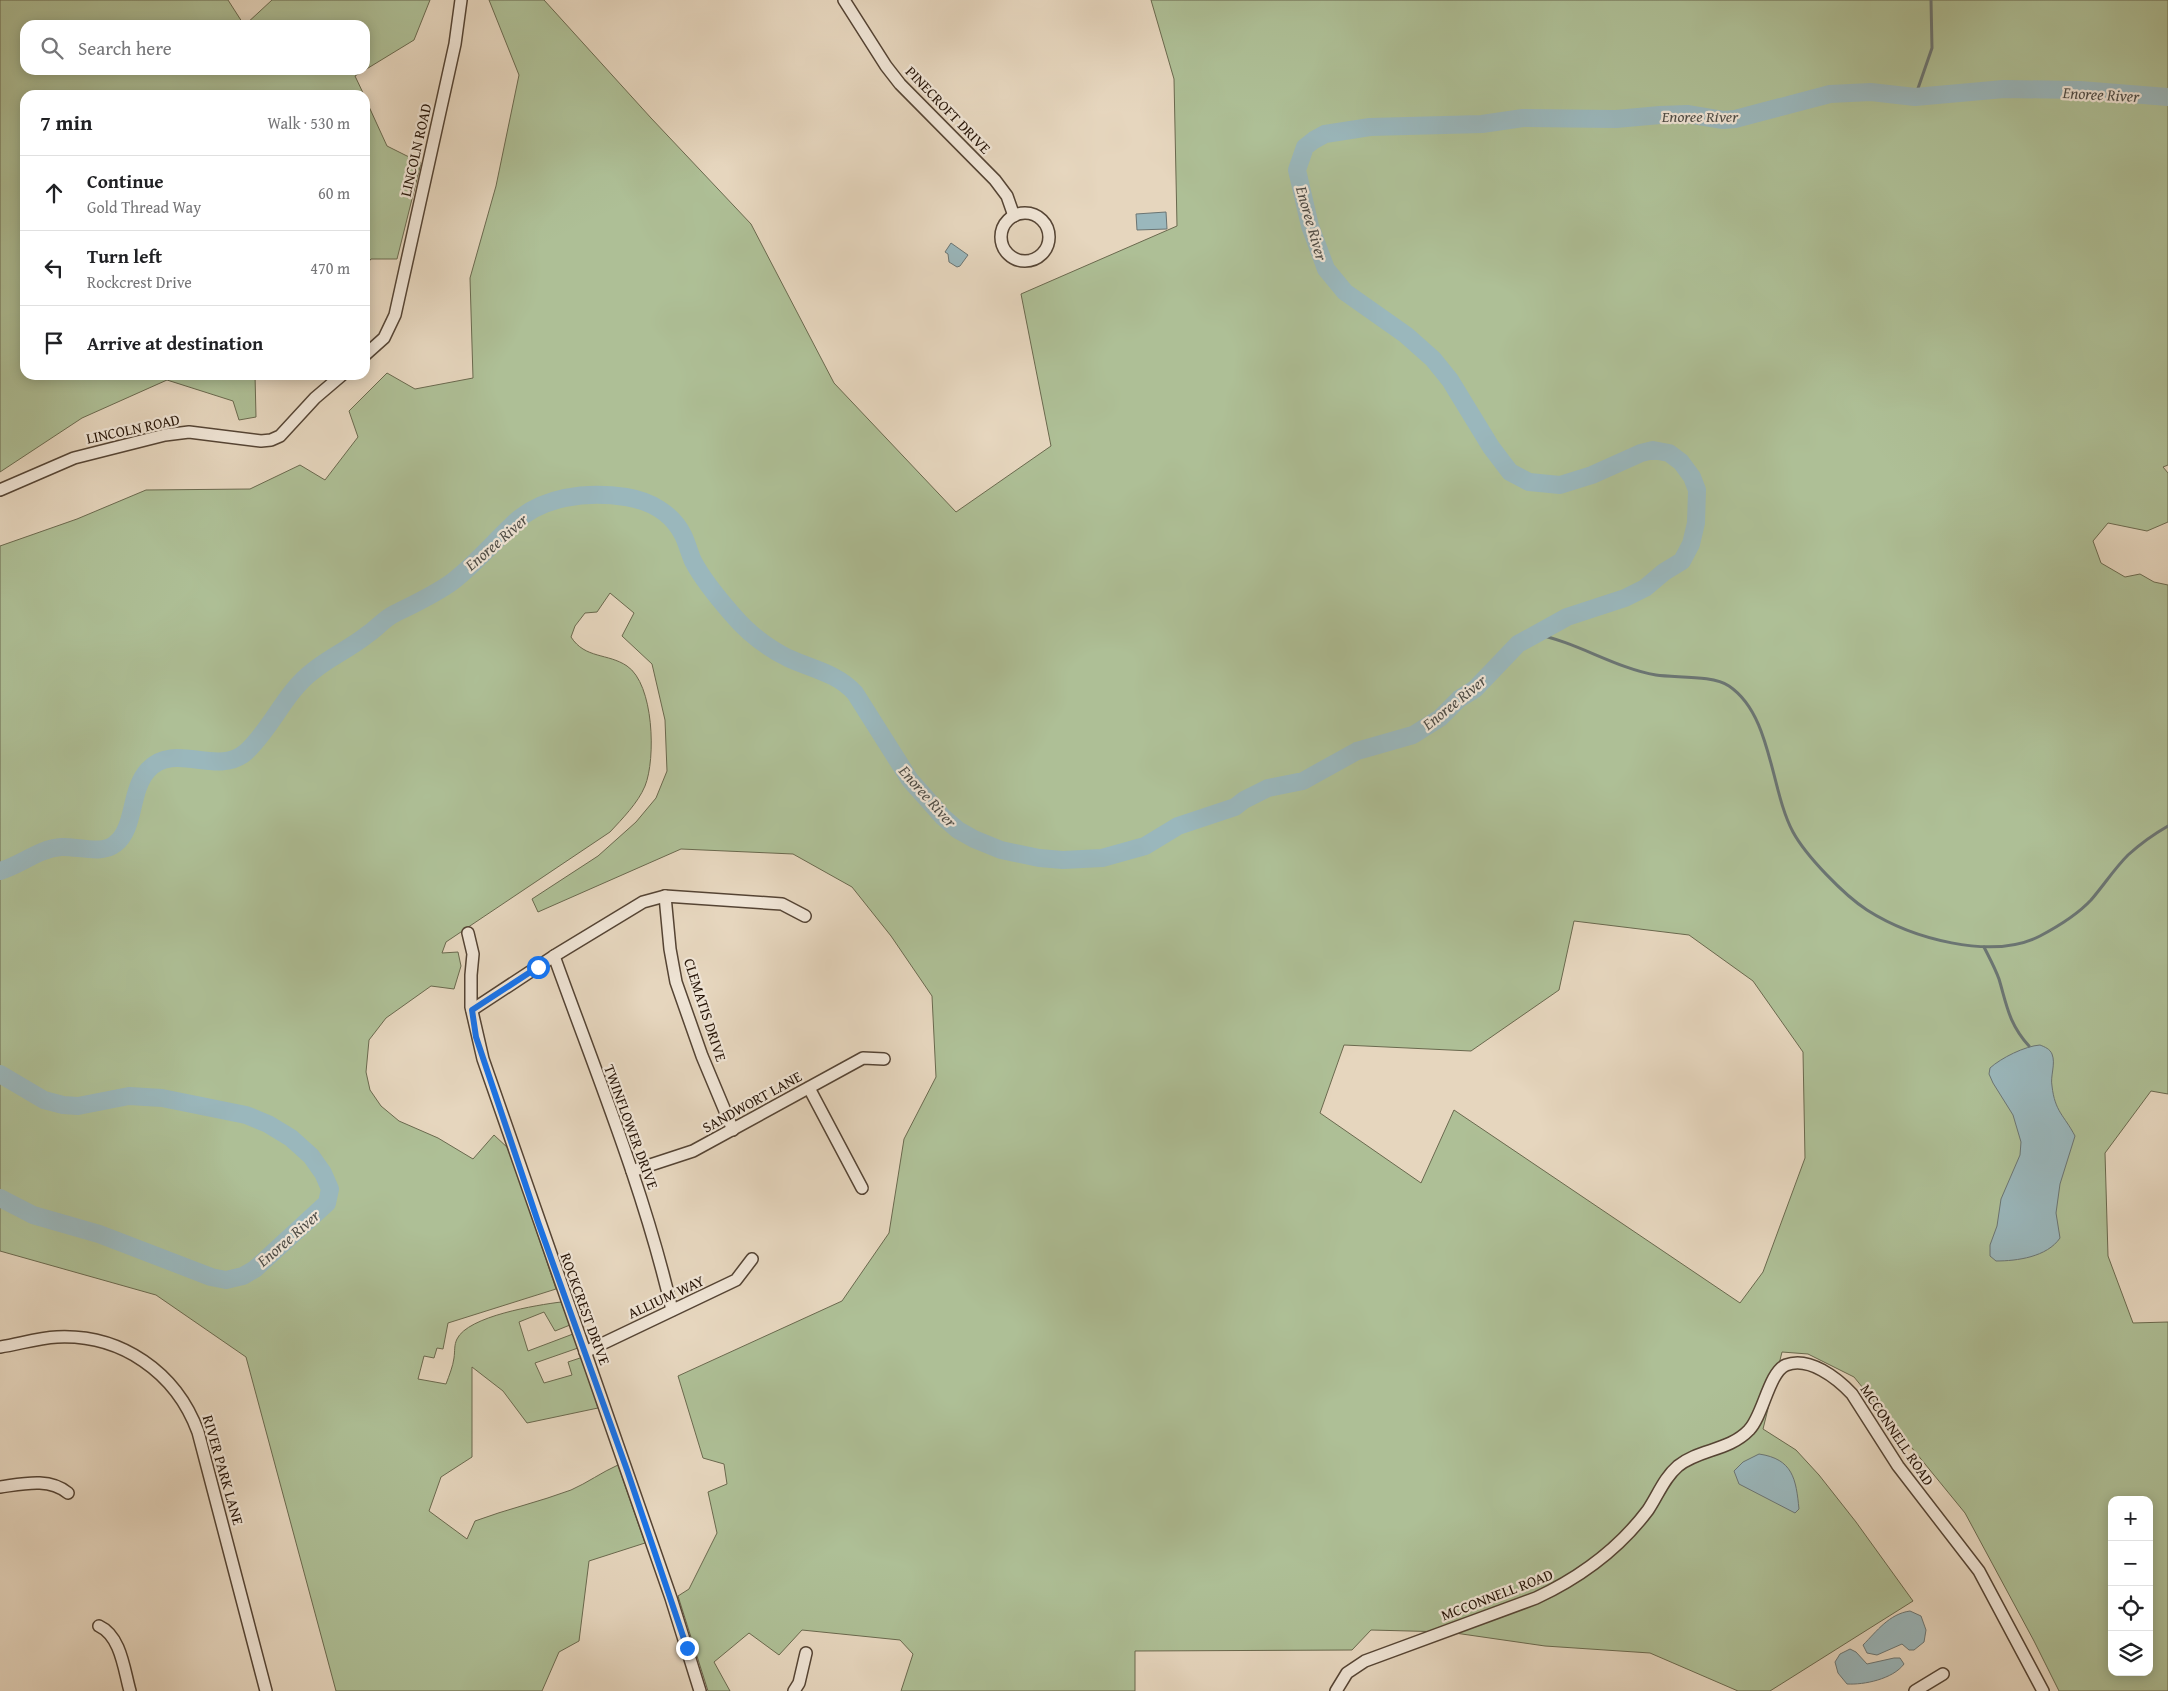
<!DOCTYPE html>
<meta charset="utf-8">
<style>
:root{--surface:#fff;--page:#f2f2f2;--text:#202124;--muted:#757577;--line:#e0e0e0}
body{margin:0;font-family:"Gentium Book Plus",serif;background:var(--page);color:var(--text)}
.controls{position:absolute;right:15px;bottom:15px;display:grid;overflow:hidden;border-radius:10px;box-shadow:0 2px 12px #0003}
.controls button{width:45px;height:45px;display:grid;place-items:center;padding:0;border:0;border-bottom:1px solid var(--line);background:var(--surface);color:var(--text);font:25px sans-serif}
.stop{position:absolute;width:15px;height:15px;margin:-11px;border:4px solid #1a73e8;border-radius:50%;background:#fff}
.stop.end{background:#1a73e8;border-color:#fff;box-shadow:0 1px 5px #0008}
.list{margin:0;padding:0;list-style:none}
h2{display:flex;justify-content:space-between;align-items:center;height:65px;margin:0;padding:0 20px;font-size:21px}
h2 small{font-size:16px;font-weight:400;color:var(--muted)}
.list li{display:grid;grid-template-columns:32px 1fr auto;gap:15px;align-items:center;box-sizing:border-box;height:75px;padding:0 20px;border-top:1px solid var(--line)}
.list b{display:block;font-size:19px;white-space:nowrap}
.list p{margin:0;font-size:16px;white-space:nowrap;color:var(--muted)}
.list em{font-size:16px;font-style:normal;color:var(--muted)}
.icon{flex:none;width:28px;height:28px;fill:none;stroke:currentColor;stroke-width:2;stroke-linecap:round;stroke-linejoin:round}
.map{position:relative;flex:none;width:2168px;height:1691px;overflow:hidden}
.search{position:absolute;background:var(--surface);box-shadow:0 2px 12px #0003;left:20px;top:20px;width:350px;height:55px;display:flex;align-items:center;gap:12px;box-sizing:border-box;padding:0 18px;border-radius:15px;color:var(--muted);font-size:19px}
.panel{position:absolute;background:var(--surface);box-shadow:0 2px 12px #0003;left:20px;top:90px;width:350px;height:290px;border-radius:15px}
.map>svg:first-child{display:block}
</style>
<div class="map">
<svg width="2168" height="1691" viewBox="0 0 2168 1691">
<rect width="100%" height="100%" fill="#e6d6be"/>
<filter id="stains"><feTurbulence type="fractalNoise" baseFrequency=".004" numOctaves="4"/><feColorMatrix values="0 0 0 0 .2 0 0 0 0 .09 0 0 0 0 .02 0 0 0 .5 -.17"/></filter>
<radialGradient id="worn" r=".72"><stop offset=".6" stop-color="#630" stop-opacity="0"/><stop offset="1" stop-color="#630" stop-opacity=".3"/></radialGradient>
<g fill="#aebf96" stroke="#6a694e" fill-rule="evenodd">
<path d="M0,0H228L244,25H25V70H365V25H245L272,0H430L414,40L355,76L364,95H25V375H255L256,417L239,420L233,401L167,380L82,418L0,472Z"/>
<path d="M489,0H544L651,118L751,224L834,383L956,512L1051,446L1021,294L1177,226L1174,79L1151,0H2168V465L2163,467L2168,473V522L2147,531L2108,523L2093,541L2101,563L2125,577L2140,574L2154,582L2168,585V1094L2151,1091L2105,1153L2108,1256L2133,1323L2168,1322V1691H2059L2034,1641L1965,1513L1854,1377L1808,1354L1782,1352L1763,1429L1796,1450L1819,1475L1856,1522L1913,1601L1770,1691H1738L1650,1653L1545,1646L1448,1632L1371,1630L1352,1650L1135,1651V1691H901L913,1654L900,1640L802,1630L779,1655L749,1633L714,1662L730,1691H708L678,1596L689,1589L717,1533L708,1492L727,1484L724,1464L703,1458L678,1376L842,1301L889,1233L904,1139L936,1077L932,996L891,936L852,887L793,854L681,849L538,912L532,899L598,856L636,822L656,798L667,771L665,720L652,664L622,636L634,613L610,593L597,612L585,613L575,626L571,637C585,659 608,653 627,666C654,684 656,759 645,786C638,803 622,819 610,832L446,942L442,953L458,952L461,966L454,989L431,986L386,1018L369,1040L366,1072L370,1090L381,1106L399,1121L438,1138L473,1159L494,1135L509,1149L556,1289L448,1323L443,1349L437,1348L434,1358L424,1356L418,1379L446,1384C449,1376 453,1366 454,1358C455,1351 454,1345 457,1339C468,1316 537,1305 561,1302L570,1325L555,1331L544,1312L519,1322L528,1351L573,1334L578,1348L535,1363L544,1383L572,1375L568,1362L583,1357L598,1408L527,1423L503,1391L472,1367V1457L441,1477L429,1511L467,1539L475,1521C507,1509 539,1502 571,1490C587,1483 602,1472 618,1465L645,1543L589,1561L579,1641L559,1652L542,1691H336L246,1357L156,1295L0,1251V546L77,519L146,490L250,489L300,465L325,480L358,437L349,411L387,373L415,389L473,378L470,278L496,186L519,75ZM1574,921L1689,935L1753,981L1803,1052L1805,1158L1763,1272L1740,1303L1454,1110L1421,1183L1320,1113L1344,1045L1471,1051L1559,990ZM2112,1500H2149V1672H2112Z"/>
<path d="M365,98L387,146L421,163L397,259H371L365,266Z"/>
</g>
<g fill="#9ab7bc" stroke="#6b7573">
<path d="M1166,212L1167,229L1137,230L1136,214Z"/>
<path d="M951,243L968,255L960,266L957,267L949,262L948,254L945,252Z"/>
<path d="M2040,1045C2045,1047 2050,1049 2052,1054C2056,1064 2050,1076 2052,1086C2055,1112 2064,1115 2075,1136L2060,1184L2056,1213L2060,1238C2047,1257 2017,1261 1996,1261L1990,1256V1245L1997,1226L2001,1199L2020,1155L2021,1142L2013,1115L1993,1083L1989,1074L1990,1068C2001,1058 2025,1046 2040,1045Z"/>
<path d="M1759,1454C1793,1459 1796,1479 1799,1509L1795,1513L1739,1484L1734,1471L1743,1462Z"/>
<path d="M1910,1611L1921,1616L1926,1630L1924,1642L1914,1650H1909L1902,1644L1877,1655L1867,1653L1863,1645C1877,1631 1889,1614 1910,1611Z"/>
<path d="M1850,1649L1856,1652L1867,1664L1894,1658H1900L1904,1664C1893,1679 1864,1685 1847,1684L1838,1673L1835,1662L1840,1654Z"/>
</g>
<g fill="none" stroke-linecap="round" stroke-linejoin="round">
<g stroke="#6b7573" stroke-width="3">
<path d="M1915,97L1932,48L1931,0"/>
<path d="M1535,634C1577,642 1615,668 1656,675C1676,678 1713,675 1729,686C1772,715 1770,789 1793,832C1806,856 1844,895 1867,910C1911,938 1991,961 2040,936C2057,927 2078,914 2091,900C2104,885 2114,869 2128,855C2140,844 2154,834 2168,826"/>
<path d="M1984,947C1989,957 1995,968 1999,979C2007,1006 2009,1024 2029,1046"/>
</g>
<g stroke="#9ab7bc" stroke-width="18">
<path d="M0,871C21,865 38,849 61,847C77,846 102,855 115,844C136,828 129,791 148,770C174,741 218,777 246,752C272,728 285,692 313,671C330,657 351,648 368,634C377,628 384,619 394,614C414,604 434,595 452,582C474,565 492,544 512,525C541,496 587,491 626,497C650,501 672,513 683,535C687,543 689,552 693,561C703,580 718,598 732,614C748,633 766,647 788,658C812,669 837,673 855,693L910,780L943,817L958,830L974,839L1001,850L1039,858L1063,860L1102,858L1145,846L1178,826L1235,807L1244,800L1268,788L1303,781L1357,751L1413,735L1440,718L1459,699L1475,689L1518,644L1567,617L1625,598L1645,588L1664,572L1682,561L1691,544L1696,523L1697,490L1692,477L1681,462L1669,453L1653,450L1641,453L1592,475L1560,485L1529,482L1510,472L1491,447L1450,380L1433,359L1406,335L1345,292L1326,269L1310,226L1297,170L1305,147L1314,140L1325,134L1370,127L1482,124L1523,118L1616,119L1660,115L1687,114L1723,120L1735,119L1830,94L1871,92L1915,97L2004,89L2080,90L2168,97"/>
<path d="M0,1074L44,1100L63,1105L78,1106L129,1096L162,1098L246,1115L268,1124L291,1138L311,1156L323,1173L330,1189L327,1203L255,1269L243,1276L226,1280L211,1277L99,1234L33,1215L0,1198"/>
</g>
<defs>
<g id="minor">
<path d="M844,0L886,66L900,84L995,180L1007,196L1014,216"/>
<circle cx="1025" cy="237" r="24"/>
<path d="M365,355L384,338L395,315L455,44L461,0"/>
<path d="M0,490L74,458L165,435L189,432L261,441L271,440L280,436L315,398L342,375"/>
<path d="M665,896L670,949L676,982L702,1056L733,1130"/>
<path d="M468,933L473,954L471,975V1007L483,1059L671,1598L700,1691"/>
<path d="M554,956C596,1073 644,1189 672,1310"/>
<path d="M472,1010L554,956L643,902L665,896L782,904L805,916"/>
<path d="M809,1088L862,1188"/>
<path d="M632,1171L693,1151L863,1058L884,1059"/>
<path d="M0,1347C19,1344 38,1338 57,1337C121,1334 176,1372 198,1432L266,1691"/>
<path d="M585,1352L736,1280L752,1259"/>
<path d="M0,1487C22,1484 49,1477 68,1493"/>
<path d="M99,1626C121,1636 124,1670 130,1691"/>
<path d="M794,1691L799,1683L806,1653"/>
<path d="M1336,1691L1347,1673L1365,1661L1536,1598C1581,1577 1618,1550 1648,1510C1658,1495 1664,1478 1678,1466C1699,1449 1729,1451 1749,1430C1763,1416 1769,1372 1786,1365C1809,1356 1837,1378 1852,1394L1898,1466L1979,1571L2043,1691"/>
<path d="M1915,1691L1943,1674"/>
</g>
</defs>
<use href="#minor" stroke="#554434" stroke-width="14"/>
<use href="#minor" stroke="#efe4d5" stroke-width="11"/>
</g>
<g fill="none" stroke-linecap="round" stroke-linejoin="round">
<path stroke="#1a73e8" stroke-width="6" d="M538,967L472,1010L476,1037L538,1222L627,1470L687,1648"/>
</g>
<g text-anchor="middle" stroke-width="4.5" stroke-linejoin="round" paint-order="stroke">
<g font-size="15" fill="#251306" stroke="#efe4d5">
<text transform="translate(948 110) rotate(46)" y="5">PINECROFT DRIVE</text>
<text transform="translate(416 150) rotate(-77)" y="5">LINCOLN ROAD</text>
<text transform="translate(133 429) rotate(-12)" y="5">LINCOLN ROAD</text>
<text transform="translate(705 1010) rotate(72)" y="5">CLEMATIS DRIVE</text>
<text transform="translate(752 1102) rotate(-29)" y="5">SANDWORT LANE</text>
<text transform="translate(631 1127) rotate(70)" y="5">TWINFLOWER DRIVE</text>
<text transform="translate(666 1297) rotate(-25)" y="5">ALLIUM WAY</text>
<text transform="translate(585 1309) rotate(70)" y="5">ROCKCREST DRIVE</text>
<text transform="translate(1897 1435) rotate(56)" y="5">MCCONNELL ROAD</text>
<text transform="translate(223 1470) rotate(74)" y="5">RIVER PARK LANE</text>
<text transform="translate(1497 1595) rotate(-21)" y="5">MCCONNELL ROAD</text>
</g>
<g font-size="16" font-style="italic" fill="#4e4c46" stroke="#efe4d5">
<text transform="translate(2101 94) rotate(3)" y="6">Enoree River</text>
<text x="1700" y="122">Enoree River</text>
<text transform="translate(1312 223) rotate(74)" y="6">Enoree River</text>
<text transform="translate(496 542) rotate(-41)" y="6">Enoree River</text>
<text transform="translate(1454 702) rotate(-39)" y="6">Enoree River</text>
<text transform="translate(928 796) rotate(48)" y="6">Enoree River</text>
<text transform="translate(288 1238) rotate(-41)" y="6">Enoree River</text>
</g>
</g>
<rect width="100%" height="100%" filter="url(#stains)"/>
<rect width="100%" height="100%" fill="url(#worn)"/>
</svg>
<div class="controls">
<button>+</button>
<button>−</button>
<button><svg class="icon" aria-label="locate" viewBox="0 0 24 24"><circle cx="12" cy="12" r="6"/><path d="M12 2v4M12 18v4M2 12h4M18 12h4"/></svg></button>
<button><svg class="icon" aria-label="layers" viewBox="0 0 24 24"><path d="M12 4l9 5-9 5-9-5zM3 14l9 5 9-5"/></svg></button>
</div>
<div class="stop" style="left:538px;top:967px"></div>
<div class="stop end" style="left:687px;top:1648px"></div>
<div class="search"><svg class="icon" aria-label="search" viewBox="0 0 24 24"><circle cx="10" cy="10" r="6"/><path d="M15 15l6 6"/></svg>Search here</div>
<section class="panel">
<h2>7 min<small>Walk · 530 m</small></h2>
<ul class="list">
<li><svg class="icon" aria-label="ahead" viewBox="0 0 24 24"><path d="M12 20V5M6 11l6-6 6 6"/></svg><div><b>Continue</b><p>Gold Thread Way</p></div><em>60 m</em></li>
<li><svg class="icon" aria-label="left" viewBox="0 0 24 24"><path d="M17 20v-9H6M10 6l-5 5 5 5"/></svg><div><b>Turn left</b><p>Rockcrest Drive</p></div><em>470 m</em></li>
<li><svg class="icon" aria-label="arrive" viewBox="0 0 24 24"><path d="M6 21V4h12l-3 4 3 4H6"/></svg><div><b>Arrive at destination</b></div></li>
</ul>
</section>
</div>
